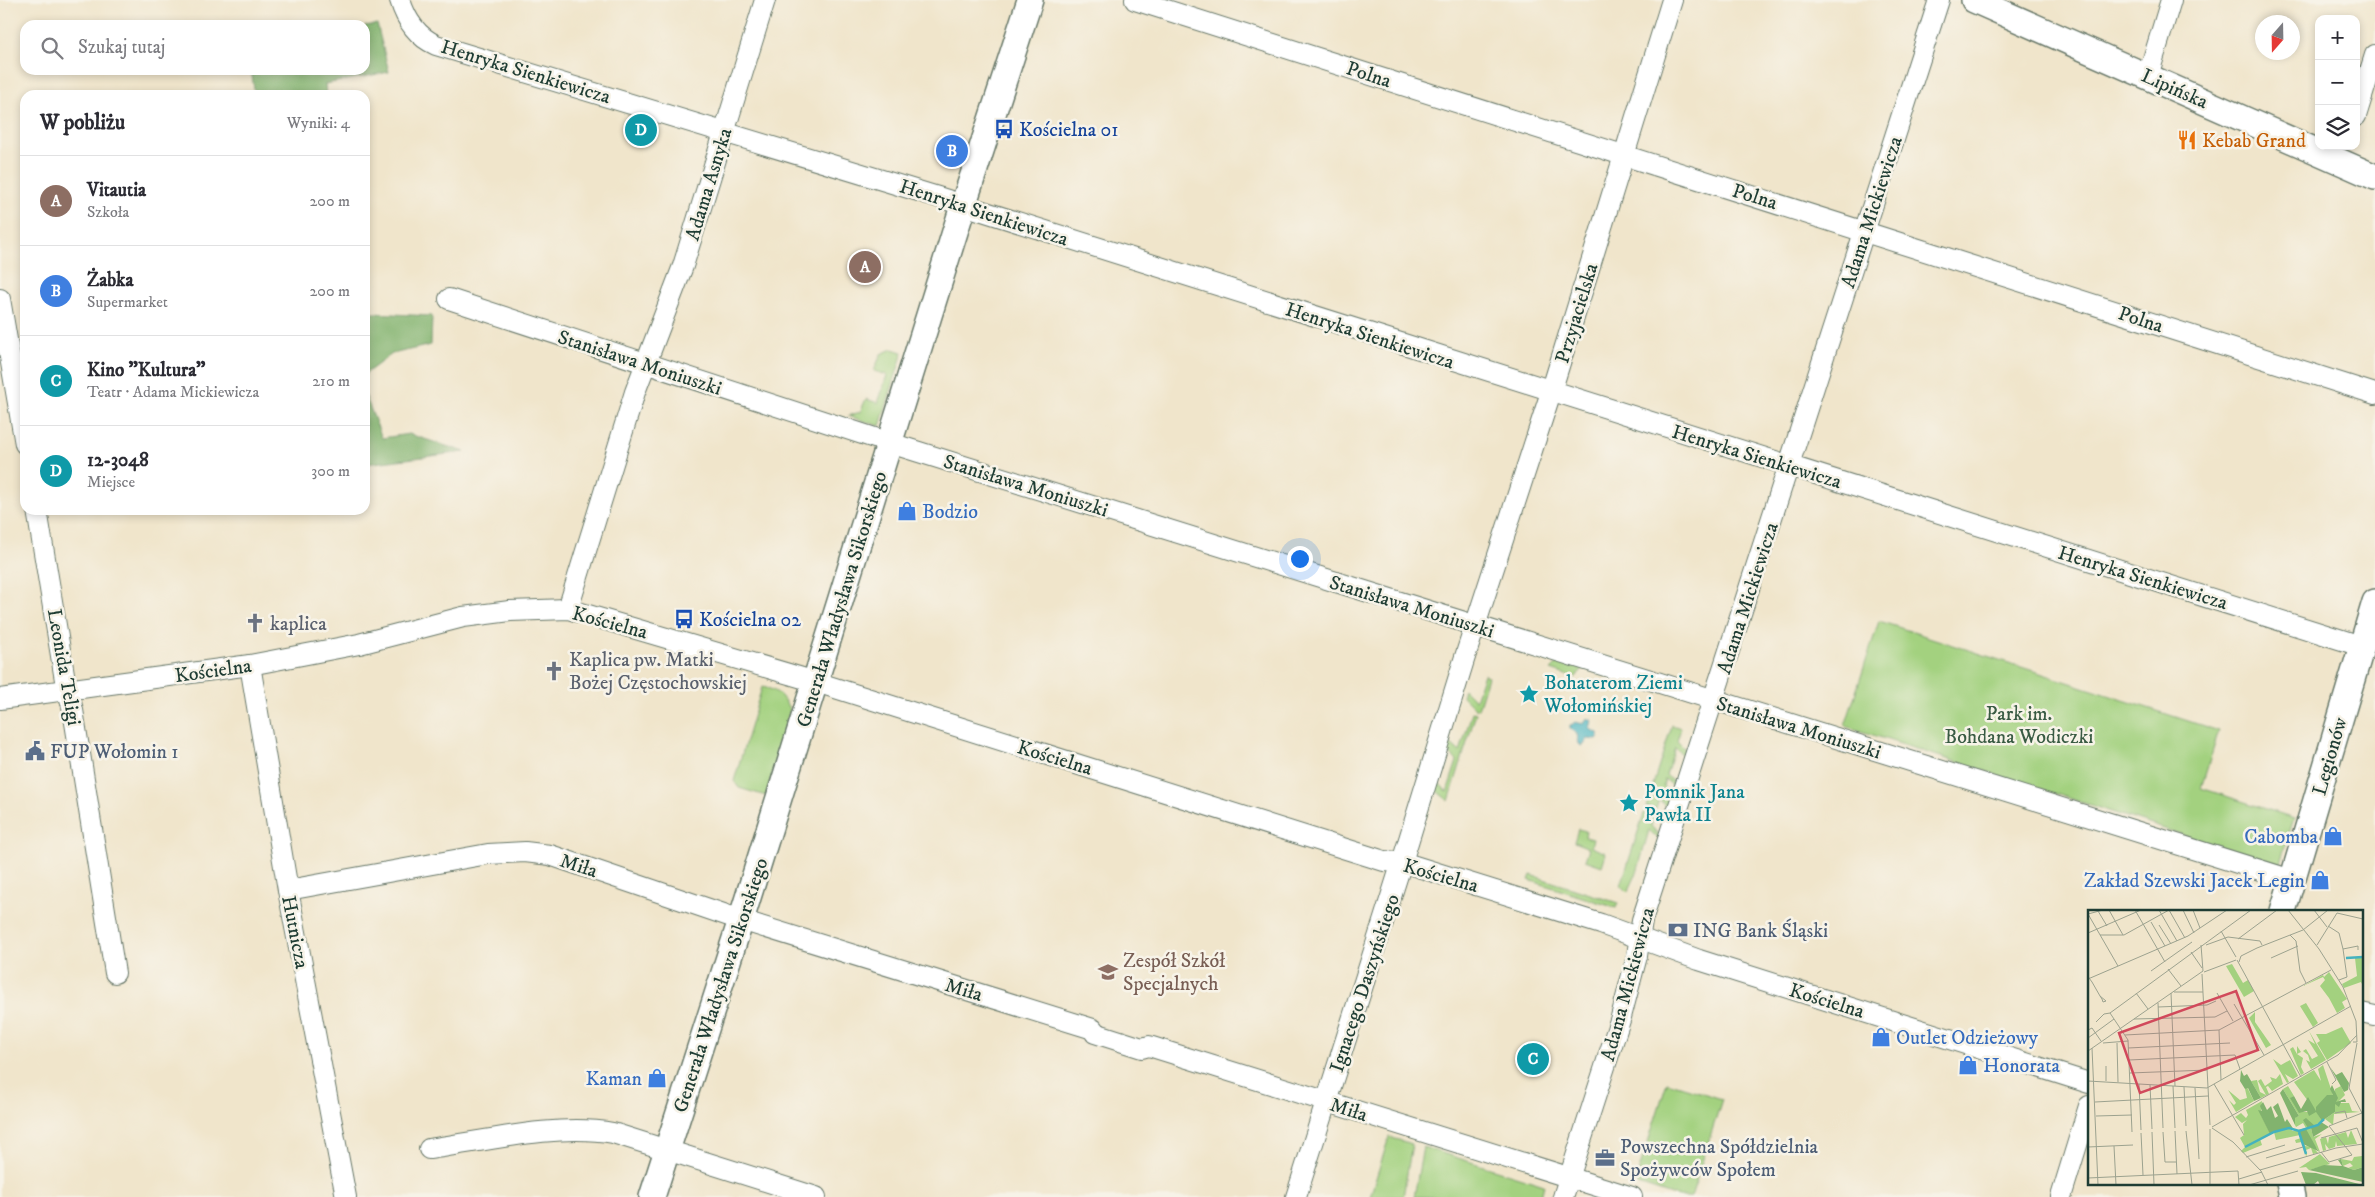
<!DOCTYPE html>
<html lang="pl">
<meta charset="utf-8">
<style>
:root{--surface:#fff;--page:#f7f7f7;--text:#2b2b33;--muted:#7c7c81;--line:#e1e1e2;--accent:#d1495b}
body{margin:0;font-family:"IM FELL DW Pica",serif;background:var(--page);color:var(--text)}
.controls{position:absolute;right:15px;top:15px;display:grid;overflow:hidden;border-radius:10px;box-shadow:0 2px 8px #0003}
.controls button{width:45px;height:45px;display:grid;place-items:center;padding:0;border:0;border-bottom:1px solid var(--line);background:var(--surface);color:var(--text);font:25px sans-serif}
.compass{position:absolute;left:2255px;top:15px;width:45px;height:45px;border-radius:50%;background:var(--surface);box-shadow:0 2px 8px #0003;rotate:200deg}
.you{position:absolute;left:1299px;top:558px;width:18px;height:18px;margin:-12px;border:4px solid #fff;border-radius:50%;background:#1a73e8;box-shadow:0 0 0 8px #1a73e833}
.badge{display:grid;place-items:center;width:32px;height:32px;border-radius:50%;background:var(--accent);color:#fff;font-size:16px;font-weight:700}
.pin{position:absolute;translate:-50% -50%;border:2px solid #fff;box-shadow:0 1px 5px #0006}
.list{margin:0;padding:0;list-style:none}
h2{display:flex;justify-content:space-between;align-items:center;height:65px;margin:0;padding:0 20px;font-size:21px}
h2 small{font-size:16px;font-weight:400;color:var(--muted)}
.list li{display:grid;grid-template-columns:32px 1fr auto;gap:15px;align-items:center;box-sizing:border-box;height:90px;padding:0 20px;border-top:1px solid var(--line)}
.list b{display:block;font-size:19px;white-space:nowrap}
.list p{margin:0;font-size:16px;white-space:nowrap;color:var(--muted)}
.list em{font-size:16px;font-style:normal;color:var(--muted)}
.icon{flex:none;width:28px;height:28px;fill:none;stroke:currentColor;stroke-width:2;stroke-linecap:round;stroke-linejoin:round}
.map{position:relative;flex:none;width:2375px;height:1197px;overflow:hidden}
.search{position:absolute;background:var(--surface);box-shadow:0 2px 8px #0003;left:20px;top:20px;width:350px;height:55px;display:flex;align-items:center;gap:12px;box-sizing:border-box;padding:0 18px;border-radius:15px;color:var(--muted);font-size:19px}
.panel{position:absolute;background:var(--surface);box-shadow:0 2px 8px #0003;left:20px;top:90px;width:350px;height:425px;border-radius:15px}
.map>svg:first-child{display:block}
</style>
<div class="map">
<svg width="2375" height="1197" viewBox="0 0 2375 1197">
<rect width="100%" height="100%" fill="#f7f3e8"/>
<filter id="ink" filterUnits="userSpaceOnUse"><feTurbulence type="fractalNoise" baseFrequency=".02" numOctaves="2"/><feDisplacementMap in="SourceGraphic" scale="10" xChannelSelector="R" yChannelSelector="G"/><feConvolveMatrix kernelMatrix="1 2 1 2 8 2 1 2 1" color-interpolation-filters="sRGB"/></filter>
<filter id="wash" filterUnits="userSpaceOnUse"><feTurbulence type="fractalNoise" baseFrequency=".0096" numOctaves="4" result="noise"/><feDisplacementMap in="SourceGraphic" scale="20" xChannelSelector="R" yChannelSelector="G"/><feGaussianBlur stdDeviation="1.12" result="paint"/><feColorMatrix in="noise" values="0 0 0 0 0 0 0 0 0 0 0 0 0 0 0 0 0 1.4 0 .05"/><feComposite in="paint" operator="in"/></filter>
<g filter="url(#wash)">
<rect width="100%" height="100%" fill="#f0e5cb"/>
<g fill="#a3d17f" stroke="#61875a">
<path d="M892,349L903,352L880,426L848,416L860,412L866,399L878,403L887,375L874,371L881,354Z"/>
<path d="M1879,621L2219,731L2201,788L2294,818L2279,866L1845,726Z"/>
<path d="M1560,661L1584,668L1575,678L1551,670Z"/>
<path d="M1484,674L1488,677L1478,709L1473,707L1462,696L1464,689L1475,700Z"/>
<path d="M762,687C779,690 782,696 790,710L766,796L739,788L734,781Z"/>
<path d="M1472,712L1476,713L1449,801L1434,789L1437,781L1447,792L1457,761L1446,750L1449,742L1460,752Z"/>
<path d="M1672,725L1681,728L1677,741L1688,752L1686,758L1675,748L1666,775L1677,785L1676,789L1665,779L1663,786L1673,796L1669,810L1659,799L1656,809L1646,807Z"/>
<path d="M1644,813L1654,816L1651,826L1661,837L1660,841L1649,830L1637,873L1628,892L1621,885Z"/>
<path d="M1578,829L1586,831L1585,837L1593,839L1591,847L1606,853L1602,866L1585,860L1589,848L1574,842Z"/>
<path d="M1531,875L1618,903L1616,908L1529,880Z"/>
<path d="M1667,1082L1722,1099L1691,1197H1678L1635,1183Z"/>
<path d="M1389,1137L1412,1144L1403,1197H1370Z"/>
<path d="M1423,1147L1544,1185L1541,1197H1414Z"/>
</g>
<g fill="#82b36e" stroke="#507851">
<path d="M377,24L389,72L325,84L326,95H255L251,70H365V26Z"/>
<path d="M373,313L432,316L431,345L392,354L365,374V314Z"/>
<path d="M365,395L382,438L409,434L465,452L365,464Z"/>
</g>
<path fill="#44b2bf" stroke="#32787a" d="M1587,718L1592,720L1590,729L1598,733L1599,737L1597,740L1588,739L1583,746L1579,744L1577,734L1570,729V726L1575,722L1584,724Z"/>
</g>
<g filter="url(#ink)">
<g fill="none" stroke-linecap="round" stroke-linejoin="round">
<defs>
<g id="minor">
<path d="M400,0C406,20 416,36 436,45L938,197L2361,646"/>
<path d="M1135,0L2375,394"/>
<path d="M2148,76L2171,0"/>
<path d="M2356,116L2375,55"/>
<path d="M0,299L25,444"/>
<path d="M449,299L890,443L2292,880"/>
<path d="M37,510L65,680L73,710L115,973"/>
<path d="M568,609L635,392L683,266L765,0"/>
<path d="M250,665L288,890L346,1197"/>
<path d="M0,699L250,665L359,644L463,617L510,611L568,609L816,682L1384,861L1402,862L1601,924L1699,960L2089,1083"/>
<path d="M288,890L488,854L525,852L550,855L741,920L1093,1029L1095,1033L1142,1048L1149,1046L1632,1197"/>
<path d="M2361,1013L2375,1016"/>
<path d="M429,1149C485,1141 558,1123 613,1133L816,1197"/>
<path d="M1296,1197L1402,862L1464,660L1551,392L1672,0"/>
<path d="M1563,1197L1621,1017L1637,956L1642,920L1939,0"/>
<path d="M2061,1197L2089,1106"/>
</g>
<g id="tertiary">
<path d="M1974,0L2375,177"/>
<path d="M2283,911L2375,602"/>
<path d="M2289,1183L2292,1197"/>
<path d="M652,1197L741,920L963,206L1030,0"/>
</g>
</defs>
<use href="#minor" stroke="#687869" stroke-width="22"/>
<use href="#tertiary" stroke="#687869" stroke-width="28"/>
<use href="#minor" stroke="#fff" stroke-width="20"/>
<use href="#tertiary" stroke="#fff" stroke-width="25"/>
</g>
</g>
<defs>
<symbol id="bus-bare" viewBox="-9 -9 18 18"><path d="M-5-6H5V4H4V6H2V4H-2V6H-4V4H-5ZM-3.5-4V0h7V-4ZM-3.5 1.2v1.5H-2V1.2ZM2 1.2v1.5H3.5V1.2Z" fill="#1a4fb4" stroke="#f7f3e8" stroke-width="2.5" paint-order="stroke"/></symbol>
<symbol id="restaurant-bare" viewBox="-9 -9 18 18"><path d="M-5-6h1v4h1v-4h1v4h1v-4h1v5L-1.5 .5V6h-2V.5L-5-1ZM5-6V6H3V1.5H1.5Q1.5-4 5-6Z" fill="#e8710a" stroke="#f7f3e8" stroke-width="2.5" paint-order="stroke"/></symbol>
<symbol id="shop-bare" viewBox="-9 -9 18 18"><path d="M-5-2.5h2.3a2.7 3.5 0 0 1 5.4 0H5L5.5 6h-11ZM-1.5-2.5h3a1.5 2.3 0 0 0-3 0Z" fill="#3f7fe0" stroke="#f7f3e8" stroke-width="2.5" paint-order="stroke"/></symbol>
<symbol id="church-bare" viewBox="-9 -9 18 18"><path d="M-1.2-6h2.4v3.5h3.3v2.4h-3.3V6h-2.4V-.1h-3.3v-2.4h3.3Z" fill="#6b7280" stroke="#f7f3e8" stroke-width="2.5" paint-order="stroke"/></symbol>
<symbol id="sight-bare" viewBox="-9 -9 18 18"><path d="M0-6L1.8-2.2L6-1.7L2.9 1.2L3.7 5.4L0 3.3L-3.7 5.4L-2.9 1.2L-6-1.7L-1.8-2.2Z" fill="#0f9aa8" stroke="#f7f3e8" stroke-width="2.5" paint-order="stroke"/></symbol>
<symbol id="civic-bare" viewBox="-9 -9 18 18"><path d="M-.6-6.5H3V-4.5H.6V-3L4-1V1h2V6H-6V1h2V-1L-.6-3ZM-1.2 2.5V6h2.4V2.5Z" fill="#5c6f8a" stroke="#f7f3e8" stroke-width="2.5" paint-order="stroke"/></symbol>
<symbol id="bank-bare" viewBox="-9 -9 18 18"><path d="M-6-4H6V4H-6ZM0-2.3a2.3 2.3 0 1 0 0 4.6a2.3 2.3 0 1 0 0-4.6Z" fill="#5c6f8a" stroke="#f7f3e8" stroke-width="2.5" paint-order="stroke"/></symbol>
<symbol id="school-bare" viewBox="-9 -9 18 18"><path d="M0-5L7-2L0 1L-7-2ZM-4 1L0 2.5L4 1V4Q0 6-4 4Z" fill="#8d6e63" stroke="#f7f3e8" stroke-width="2.5" paint-order="stroke"/></symbol>
<symbol id="office-bare" viewBox="-9 -9 18 18"><path d="M-6-3h4V-5.5h4V-3h4V5H-6ZM-1-4.5V-3h2v-1.5ZM-6 0V1H6V0Z" fill="#5c6f8a" stroke="#f7f3e8" stroke-width="2.5" paint-order="stroke"/></symbol>
</defs>
<g fill-rule="evenodd">
<use href="#bus-bare" x="990" y="115" width="28" height="28"/>
<use href="#restaurant-bare" x="2173" y="126" width="28" height="28"/>
<use href="#shop-bare" x="893" y="497" width="28" height="28"/>
<use href="#bus-bare" x="670" y="605" width="28" height="28"/>
<use href="#church-bare" x="241" y="609" width="28" height="28"/>
<use href="#church-bare" x="540" y="657" width="28" height="28"/>
<use href="#sight-bare" x="1515" y="680" width="28" height="28"/>
<use href="#civic-bare" x="21" y="737" width="28" height="28"/>
<use href="#sight-bare" x="1615" y="789" width="28" height="28"/>
<use href="#shop-bare" x="2319" y="822" width="28" height="28"/>
<use href="#shop-bare" x="2306" y="866" width="28" height="28"/>
<use href="#bank-bare" x="1664" y="916" width="28" height="28"/>
<use href="#school-bare" x="1094" y="958" width="28" height="28"/>
<use href="#shop-bare" x="1867" y="1023" width="28" height="28"/>
<use href="#shop-bare" x="1954" y="1051" width="28" height="28"/>
<use href="#shop-bare" x="643" y="1064" width="28" height="28"/>
<use href="#office-bare" x="1591" y="1144" width="28" height="28"/>
</g>
<g text-anchor="middle" stroke-width="5" stroke-linejoin="round" paint-order="stroke">
<g font-size="20" fill="#1f3d34" stroke="#f7f3e8">
<text transform="translate(526 71) rotate(17)" y="7">Henryka Sienkiewicza</text>
<text transform="translate(1369 74) rotate(18)" y="7">Polna</text>
<text transform="translate(2175 88) rotate(24)" y="7">Lipińska</text>
<text transform="translate(708 184) rotate(-73)" y="7">Adama Asnyka</text>
<text transform="translate(1755 196) rotate(17)" y="7">Polna</text>
<text transform="translate(984 212) rotate(18)" y="7">Henryka Sienkiewicza</text>
<text transform="translate(1871 212) rotate(-72)" y="7">Adama Mickiewicza</text>
<text transform="translate(1576 313) rotate(-73)" y="7">Przyjacielska</text>
<text transform="translate(2141 319) rotate(18)" y="7">Polna</text>
<text transform="translate(1370 335) rotate(18)" y="7">Henryka Sienkiewicza</text>
<text transform="translate(640 362) rotate(18)" y="7">Stanisława Moniuszki</text>
<text transform="translate(1757 456) rotate(17)" y="7">Henryka Sienkiewicza</text>
<text transform="translate(1026 485) rotate(17)" y="7">Stanisława Moniuszki</text>
<text transform="translate(2143 577) rotate(17)" y="7">Henryka Sienkiewicza</text>
<text transform="translate(1747 598) rotate(-72)" y="7">Adama Mickiewicza</text>
<text transform="translate(841 599) rotate(-73)" y="7">Generała Władysława Sikorskiego</text>
<text transform="translate(1412 606) rotate(17)" y="7">Stanisława Moniuszki</text>
<text transform="translate(610 622) rotate(15)" y="7">Kościelna</text>
<text transform="translate(65 667) rotate(80)" y="7">Leonida Teligi</text>
<text transform="translate(213 670) rotate(-8)" y="7">Kościelna</text>
<text transform="translate(1799 727) rotate(17)" y="7">Stanisława Moniuszki</text>
<text transform="translate(2329 756) rotate(-74)" y="7">Legionów</text>
<text transform="translate(1055 757) rotate(17)" y="7">Kościelna</text>
<text transform="translate(579 865) rotate(18)" y="7">Miła</text>
<text transform="translate(1441 875) rotate(16)" y="7">Kościelna</text>
<text transform="translate(296 932) rotate(79)" y="7">Hutnicza</text>
<text transform="translate(1364 983) rotate(-72)" y="7">Ignacego Daszyńskiego</text>
<text transform="translate(1627 984) rotate(-75)" y="7">Adama Mickiewicza</text>
<text transform="translate(720 985) rotate(-72)" y="7">Generała Władysława Sikorskiego</text>
<text transform="translate(964 989) rotate(17)" y="7">Miła</text>
<text transform="translate(1827 1000) rotate(17)" y="7">Kościelna</text>
<text transform="translate(1349 1109) rotate(18)" y="7">Miła</text>
</g>
<g font-size="20" fill="#164399" stroke="#f7f3e8" text-anchor="start">
<text x="1019" y="136">Kościelna 01</text>
<text x="699" y="626">Kościelna 02</text>
</g>
<g font-size="20" fill="#c56008" stroke="#f7f3e8" text-anchor="start">
<text x="2202" y="147">Kebab Grand</text>
</g>
<g font-size="20" fill="#366cbe" stroke="#f7f3e8" text-anchor="start">
<text x="922" y="518">Bodzio</text>
<text x="2318" y="843" text-anchor="end">Cabomba</text>
<text x="2305" y="887" text-anchor="end">Zakład Szewski Jacek Legin</text>
<text x="1896" y="1044">Outlet Odzieżowy</text>
<text x="1983" y="1072">Honorata</text>
<text x="642" y="1085" text-anchor="end">Kaman</text>
</g>
<g font-size="20" fill="#5b616d" stroke="#f7f3e8" text-anchor="start">
<text x="270" y="630">kaplica</text>
<text x="569" y="666">Kaplica pw. Matki<tspan x="569" dy="23">Bożej Częstochowskiej</tspan></text>
</g>
<g font-size="20" fill="#0d838f" stroke="#f7f3e8" text-anchor="start">
<text x="1544" y="689">Bohaterom Ziemi<tspan x="1544" dy="23">Wołomińskiej</tspan></text>
<text x="1644" y="798">Pomnik Jana<tspan x="1644" dy="23">Pawła II</tspan></text>
</g>
<g font-size="20" fill="#395b43" stroke="#f7f3e8">
<text x="2019" y="720">Park im.<tspan x="2019" dy="23">Bohdana Wodiczki</tspan></text>
</g>
<g font-size="20" fill="#4e5e75" stroke="#f7f3e8" text-anchor="start">
<text x="50" y="758">FUP Wołomin 1</text>
<text x="1693" y="937">ING Bank Śląski</text>
<text x="1620" y="1153">Powszechna Spółdzielnia<tspan x="1620" dy="23">Spożywców Społem</tspan></text>
</g>
<g font-size="20" fill="#785e54" stroke="#f7f3e8" text-anchor="start">
<text x="1123" y="967">Zespół Szkół<tspan x="1123" dy="23">Specjalnych</tspan></text>
</g>
</g>
<g transform="translate(2088 910)">
<rect width="275" height="275" fill="#f0e5cb"/>
<path d="M275,47V76L273,72L256,78L254,74L269,66L267,48ZM144,54L155,73L160,70L166,81L156,87L138,56ZM241,62L259,89L254,92L257,98L249,103L241,88L238,90L241,88L232,76L237,70L235,67L215,76L235,65L236,67ZM218,93L230,113L225,117L212,96ZM167,102V112L183,135L178,138L161,108ZM254,117L263,133L239,150L229,133L232,131L228,124H238ZM221,121L238,150L223,159L218,150L222,152L220,145L215,141L218,139L224,149L230,146L220,130L227,134ZM209,136L213,142L209,144L215,148L213,157L216,163L213,165L202,139L205,137L209,144ZM185,149L193,155L202,150L210,166L205,169L197,164L201,172L199,173ZM235,155L245,185L228,201L234,211L247,202V179L253,176L257,185L249,193H261L264,201L272,202L246,204L245,215L237,209L223,218L225,227L234,224L227,229L232,242L212,221L217,236L225,237L230,243L225,244L223,238L218,240L219,245L218,246L214,232L208,233L207,230L213,228L212,225L188,230L186,222L172,229L174,235L155,243L153,241L157,237L152,228L156,225L155,214L159,210L154,213L147,207L153,203L158,208L160,205L158,200L174,191L173,205L182,223L200,218L205,221L218,218L215,213L208,217L207,215L206,208L211,206L195,179L200,176L206,186L203,188L213,202H228L206,172L226,160L233,171L230,159ZM192,164L195,174L184,181L180,176L178,177L181,184L173,188L163,171L169,170L172,182L178,185L170,171L173,169L177,176L184,171L182,167L188,169ZM159,177L166,191L148,202L141,190L146,195L148,193L140,180L152,190L159,188L157,179ZM263,220L269,234L249,236L248,231L247,237L241,239L237,234L238,240L235,241L232,229L238,227L240,234L241,227L258,222L260,228ZM275,241V257L266,260L260,258L265,256L262,253L255,256L253,249L264,251L266,247L274,246ZM232,244L242,254L221,260L218,257L211,258Z" fill="#a3d17f"/>
<path d="M242,157L248,165L254,162L261,173L260,180L256,182ZM153,160L156,166L159,164L173,188L166,191L160,178L157,179L152,171ZM244,175L250,188L248,192L257,189L258,192H253L251,197L247,194V202L234,211L228,202L221,206L219,201L211,203L202,188L206,186L213,199L220,187L228,201V197L239,185H245L242,179ZM195,179L211,206L207,208V215L192,183ZM175,192L179,200L183,196L187,208L190,206L185,197L190,193L197,212L199,209L206,220L200,218L182,224L170,200L174,201L172,196ZM218,208L227,216L233,212L241,217L225,227L223,218L227,216L220,218L215,210ZM218,219L229,239L232,242L215,234L211,221ZM253,249L255,256L266,260L275,257V272L221,260L236,255L254,256L250,250ZM213,262L228,263L275,275H232L230,271L225,275H218Z" fill="#82b36e"/>
<path fill="none" stroke="#44b2bf" stroke-width="2.5" d="M258,48L275,47M211,222L218,244M157,237L186,222L201,218L211,221L230,215L236,209"/>
<path fill="none" stroke="#9ca28f" stroke-width="1" d="M21,0L35,25M47,0L77,52M71,0L89,31M81,0L97,28M95,0L106,23M105,0L112,18M200,0L231,39L255,77L268,111L269,132H265M226,0L239,17M10,1L19,16M0,4L30,56M0,4L15,0M63,12L77,36M71,15L83,34M240,16L251,23L255,39L259,67L251,70M215,20L240,0M133,21L148,47M0,23L53,0M12,25H36L81,0M202,25L208,31L212,61L218,73M150,29L189,0M113,35L115,61M118,35L140,27L172,31L174,35M229,35L249,3L275,9M255,39L270,36V40M103,42L114,58M183,48L210,36M149,50L213,167M151,52L153,46L169,38L215,20M80,59L93,76M63,61L104,32M116,62L148,50M114,64L122,215M0,66L1,68L4,72L12,86L14,89L15,92L18,91L12,86M0,69L100,26L139,0M86,82H115M48,83L60,99M83,83L87,176M129,83L145,111M70,93L75,218M146,94L176,145M70,97L119,95L128,91M22,103L163,0M22,103L40,130L44,222M46,109L127,107L139,101M8,112L16,104L22,103M0,120L4,118L13,131M131,120L133,170M37,125L131,120L243,60M0,128L26,109M15,133L40,131M29,133L30,172M269,133L261,178L275,205M4,138L10,275M40,138L142,133M0,141L115,61M41,150L147,145L152,159M239,152L248,170L244,174M18,156V171M42,163L119,160M0,171L119,178L263,96M51,174L53,220M126,174L156,225M62,175L64,219M85,176L87,218M96,177L98,216M107,178L111,249M7,192L120,186M247,203L257,201L259,208M8,206L44,205M124,217L250,145L269,125M124,218L145,232L173,261L180,275M87,221L89,264M98,221L104,275M64,222L66,275M75,222L77,252H88M53,223L55,265M233,228L269,218L275,233M26,236L28,275M0,237L45,235M233,242L241,252L264,245L241,216L274,203M158,247L197,235M178,248L215,237M172,260L248,238L275,234M0,268L150,261L151,275M151,269L174,262M122,275V219M161,275L210,261"/>
<path fill="#d1495b" fill-opacity="0.15" stroke="#d1495b" stroke-width="2.5" d="M148,81L170,140L52,183L31,123Z"/>
<rect width="275" height="275" fill="none" stroke="#1f3d34" stroke-width="2.5"/>
</g>
</svg>
<div class="controls">
<button>+</button>
<button>−</button>
<button><svg class="icon" aria-label="layers" viewBox="0 0 24 24"><path d="M12 4l9 5-9 5-9-5zM3 14l9 5 9-5"/></svg></button>
</div>
<svg class="compass" viewBox="-18 -18 36 36"><path d="M0-13l5 13h-10z" fill="#e53935"/><path d="M0 13l5-13h-10z" fill="#7c7c81"/></svg>
<div class="you"></div>
<div class="pin badge" style="left:865px;top:267px;background:#8d6e63">A</div>
<div class="pin badge" style="left:952px;top:151px;background:#3f7fe0">B</div>
<div class="pin badge" style="left:1533px;top:1059px;background:#0f9aa8">C</div>
<div class="pin badge" style="left:641px;top:130px;background:#0f9aa8">D</div>
<div class="search"><svg class="icon" aria-label="search" viewBox="0 0 24 24"><circle cx="10" cy="10" r="6"/><path d="M15 15l6 6"/></svg>Szukaj tutaj</div>
<section class="panel">
<h2>W pobliżu<small>Wyniki: 4</small></h2>
<ul class="list">
<li><span class="badge" style="background:#8d6e63">A</span><div><b>Vitautia</b><p>Szkoła</p></div><em>200 m</em></li>
<li><span class="badge" style="background:#3f7fe0">B</span><div><b>Żabka</b><p>Supermarket</p></div><em>200 m</em></li>
<li><span class="badge" style="background:#0f9aa8">C</span><div><b>Kino &quot;Kultura&quot;</b><p>Teatr · Adama Mickiewicza</p></div><em>210 m</em></li>
<li><span class="badge" style="background:#0f9aa8">D</span><div><b>12-3048</b><p>Miejsce</p></div><em>300 m</em></li>
</ul>
</section>
</div>
